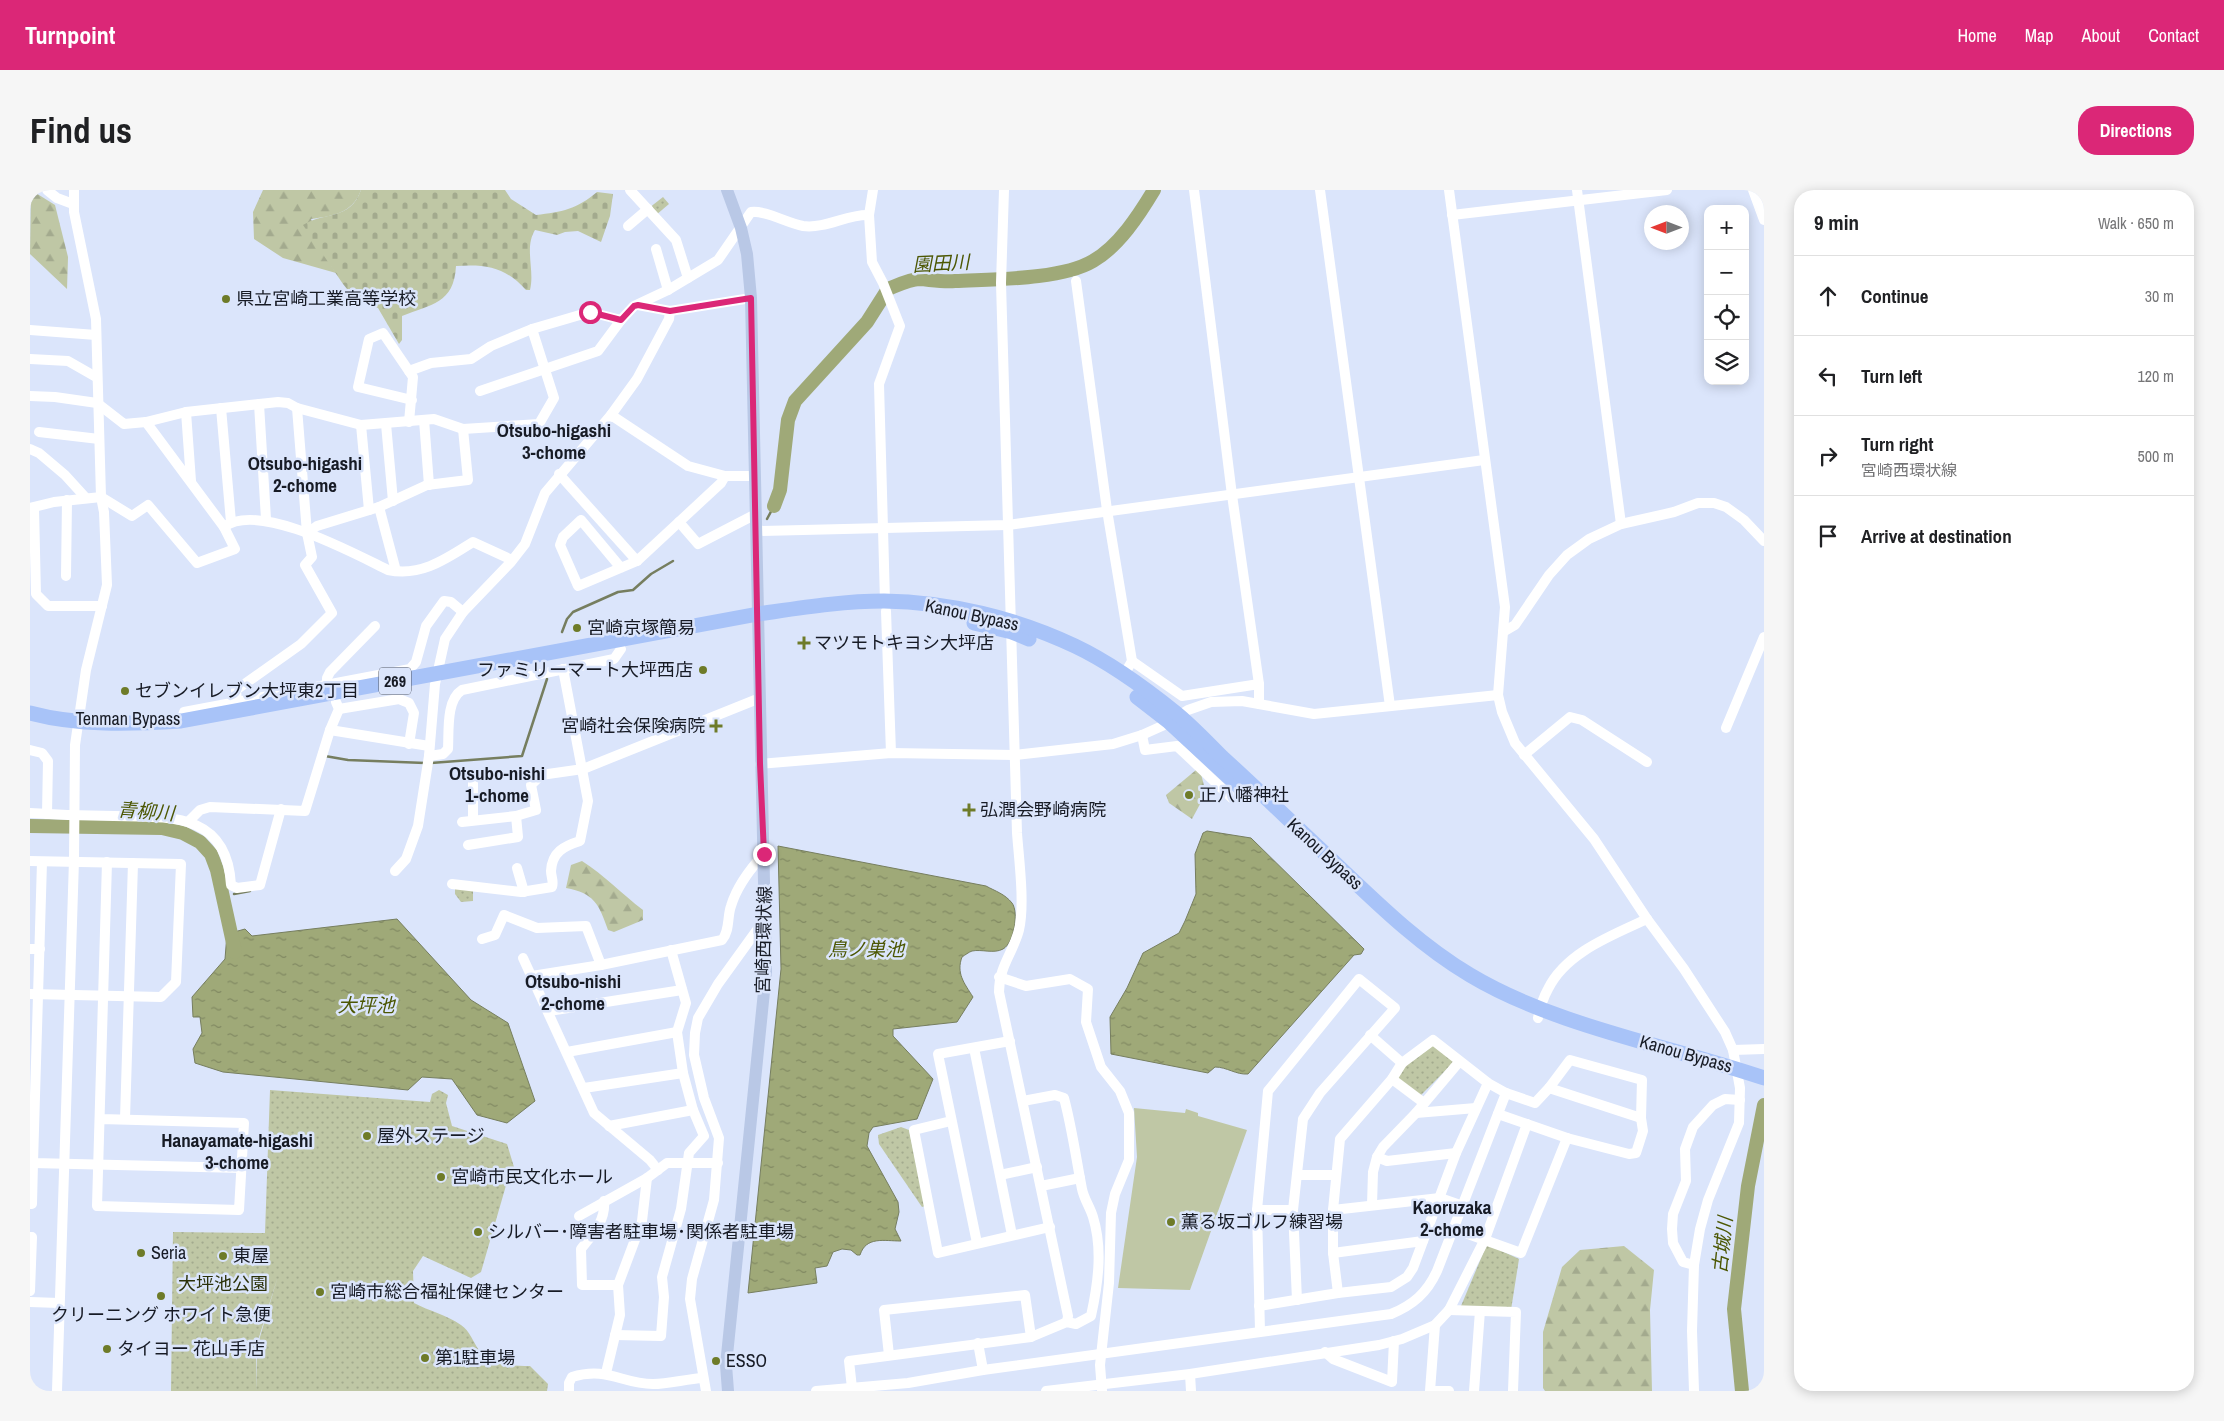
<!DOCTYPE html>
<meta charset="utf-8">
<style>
:root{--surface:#fff;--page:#f6f6f6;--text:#202124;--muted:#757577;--line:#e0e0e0;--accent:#db2777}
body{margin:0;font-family:"Archivo Narrow","Noto Sans JP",sans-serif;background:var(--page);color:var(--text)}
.controls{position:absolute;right:15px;top:15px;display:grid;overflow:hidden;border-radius:10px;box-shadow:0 2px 12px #0003}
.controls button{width:45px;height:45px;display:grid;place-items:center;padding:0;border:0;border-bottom:1px solid var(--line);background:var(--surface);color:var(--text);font:25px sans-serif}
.compass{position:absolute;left:1614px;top:15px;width:45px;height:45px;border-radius:50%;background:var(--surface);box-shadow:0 2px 12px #0003;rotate:270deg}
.stop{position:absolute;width:15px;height:15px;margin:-11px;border:4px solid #db2777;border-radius:50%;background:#fff}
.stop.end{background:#db2777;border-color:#fff;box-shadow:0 1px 5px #0008}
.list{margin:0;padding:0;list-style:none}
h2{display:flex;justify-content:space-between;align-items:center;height:65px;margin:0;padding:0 20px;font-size:21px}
h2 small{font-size:16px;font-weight:400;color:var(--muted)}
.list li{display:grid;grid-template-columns:32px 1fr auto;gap:15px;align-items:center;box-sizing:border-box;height:80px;padding:0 20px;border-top:1px solid var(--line)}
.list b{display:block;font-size:19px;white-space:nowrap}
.list p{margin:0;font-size:16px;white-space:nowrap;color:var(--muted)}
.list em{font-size:16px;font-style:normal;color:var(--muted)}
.icon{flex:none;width:28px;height:28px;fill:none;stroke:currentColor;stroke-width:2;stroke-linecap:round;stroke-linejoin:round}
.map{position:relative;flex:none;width:1734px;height:1201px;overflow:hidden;border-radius:20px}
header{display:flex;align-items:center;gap:30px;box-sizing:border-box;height:70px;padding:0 25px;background:var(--accent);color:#fff}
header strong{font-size:24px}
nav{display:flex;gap:28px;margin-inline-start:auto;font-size:18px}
.intro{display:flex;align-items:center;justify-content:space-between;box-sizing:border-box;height:120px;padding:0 30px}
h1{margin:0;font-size:35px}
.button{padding:12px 22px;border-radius:20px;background:var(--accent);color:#fff;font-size:18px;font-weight:700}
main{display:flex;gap:30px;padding:0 30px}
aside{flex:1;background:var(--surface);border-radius:20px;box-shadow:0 2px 12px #0003}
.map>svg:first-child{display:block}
</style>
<header>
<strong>Turnpoint</strong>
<nav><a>Home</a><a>Map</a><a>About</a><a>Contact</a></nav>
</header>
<div class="intro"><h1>Find us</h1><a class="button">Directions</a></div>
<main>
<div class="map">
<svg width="1734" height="1201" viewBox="0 0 1734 1201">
<defs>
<pattern id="forest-firs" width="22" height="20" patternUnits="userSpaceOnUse" patternTransform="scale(1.25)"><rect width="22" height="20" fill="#bfc7a5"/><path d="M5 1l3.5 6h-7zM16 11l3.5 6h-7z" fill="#a3aa8e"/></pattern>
<pattern id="cemetery-stones" width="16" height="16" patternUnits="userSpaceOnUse" patternTransform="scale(1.25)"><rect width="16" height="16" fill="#bfc7a5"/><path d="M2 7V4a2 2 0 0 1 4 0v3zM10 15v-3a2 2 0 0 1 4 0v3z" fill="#a3aa8e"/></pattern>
<pattern id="park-dots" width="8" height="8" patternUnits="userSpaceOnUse" patternTransform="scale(1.25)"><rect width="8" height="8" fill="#bfc7a5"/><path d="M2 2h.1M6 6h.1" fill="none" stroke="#a3aa8e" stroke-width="1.8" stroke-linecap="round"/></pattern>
<pattern id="water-ripples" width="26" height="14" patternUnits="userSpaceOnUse" patternTransform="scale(1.25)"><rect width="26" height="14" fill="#9fa978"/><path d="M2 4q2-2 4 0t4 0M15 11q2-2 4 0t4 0" fill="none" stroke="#818962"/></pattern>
</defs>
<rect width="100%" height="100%" fill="#dbe5fb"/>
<path fill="#bfc7a5" d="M1104,918L1155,923L1156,919L1168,923V926L1217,940L1160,1100L1088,1098L1107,967Z"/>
<g fill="url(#forest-firs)">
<path d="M1,0L25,15L38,67L37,99L0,64Z"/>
<path d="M233,0H331C323,23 303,26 281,29L297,69L306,83L253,68L224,49L223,22Z"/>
<path d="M1166,580L1171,584L1176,603L1162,629L1139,613L1136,605Z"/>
<path d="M552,671C574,685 592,704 613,720V730L584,742L578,740C569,714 564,703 536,698L541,675Z"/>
<path d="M1594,1056L1624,1080L1620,1120L1622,1201H1515L1513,1198V1142L1532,1077L1550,1060Z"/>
</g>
<path fill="url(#cemetery-stones)" d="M331,0H475L481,9L506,25C532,22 547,19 567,2L583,4L580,26L571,52L548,41L535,42L527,45L505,40C494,58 505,80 500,100H496C475,77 457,74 426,76C424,114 401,114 372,126V150L369,154L348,118L326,110L313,94L273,35C295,21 320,31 331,0Z"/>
<g fill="url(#park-dots)">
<path d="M633,7L639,14L626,25L619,18Z"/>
<path d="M425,699H443V711L431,712L425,704Z"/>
<path d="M1405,854L1425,871L1390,906L1368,889L1371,879Z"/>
<path d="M240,900L400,912L402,904L409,900L418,905L416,913L422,936L477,954L484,977L477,992L451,1082L441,1088L393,1066L383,1081L384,1113C399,1121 417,1125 431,1135C440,1141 443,1152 449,1160C461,1175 482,1176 500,1176L518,1194L517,1201H226L227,1157L248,1086L226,1157V1201H141L143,1042L235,1043Z"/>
<path d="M871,937L879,940L895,1016L892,1017L849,954L848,945Z"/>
<path d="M1457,1054L1489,1069L1481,1120L1431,1116Z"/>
</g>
<g fill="url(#water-ripples)" stroke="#767e5f">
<path d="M1177,641L1221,648L1334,759L1331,764L1324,765L1218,884C1206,885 1197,877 1185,877L1178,883L1081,864L1080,827L1097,798L1113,763L1149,743L1155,731L1166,704L1165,664L1173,643Z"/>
<path d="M748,656L956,696C965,701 975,704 982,713C989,722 984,753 973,759C964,764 952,759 942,761C939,762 935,765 932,767C926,783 934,793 943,807L927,832L863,839V846L903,889L887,929L843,937L839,943L837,956L868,1012L869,1022L865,1039L871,1051C854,1051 836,1046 830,1065H827L821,1060L812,1059L803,1062L797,1076L785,1078L787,1093L718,1103L751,779Z"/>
<path d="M367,729L441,810L478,833L505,911L477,933L447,925L422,889L392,887L378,900L193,882L165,873L163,859L172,843L170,827H163L162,807L195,769L197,744L215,739L222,746Z"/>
</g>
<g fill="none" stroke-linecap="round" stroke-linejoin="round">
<g stroke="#767e5f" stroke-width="2.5">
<path d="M737,329L744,316"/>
<path d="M532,442L537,429L543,422L588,402L603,400L621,384L643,371"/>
<path d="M295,566L318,570L395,573"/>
<path d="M401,573L492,566L517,489"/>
<path d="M204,704L220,701"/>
</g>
<g stroke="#9fa978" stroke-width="14">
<path d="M744,316L750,300L758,230L765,211L837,132L858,99C868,95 880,89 890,89C902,90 913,92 925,91C962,89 1031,90 1063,71C1089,56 1109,25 1124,0"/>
<path d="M0,636L132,638L153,643L170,652L181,664L187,680L205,762"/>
<path d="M1712,1201L1704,1119L1718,996L1734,915"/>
</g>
<g stroke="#fff" stroke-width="10">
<path d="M17,0L27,8L43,14"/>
<path d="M600,0L646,50L658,88"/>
<path d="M843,0L839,25L842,72L853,93L870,136L849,194L855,411"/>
<path d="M974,0L971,93L987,643C989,670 995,714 989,740C983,763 969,776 969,802L1038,1126L1037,1132"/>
<path d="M1164,0L1202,305L1229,494V514"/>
<path d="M1290,0L1360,516"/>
<path d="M1419,0L1475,417L1468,505L1472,522L1485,553L1564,649L1617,729L1654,779L1695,842L1703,860L1710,898L1709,933L1678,1010L1670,1039L1664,1075L1662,1141L1664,1201"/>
<path d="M1547,0L1591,334"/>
<path d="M1723,0L1734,30"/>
<path d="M1422,25L1637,0"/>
<path d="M598,36L618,19"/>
<path d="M626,59L638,100"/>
<path d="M1046,91L1077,320L1102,471L1094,485"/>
<path d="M608,115L640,121L721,108"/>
<path d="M0,140L66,145"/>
<path d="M0,169L38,171L66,187"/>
<path d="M379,181L401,173L441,169L461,156L502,139L560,122L591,130L604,116L638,100L688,70L721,22C735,20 757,33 773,36C796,39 817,24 839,25"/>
<path d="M450,201L568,161L591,130"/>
<path d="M0,206L25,207L67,213L94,234L116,232L156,222L248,212L258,213L267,218L331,235L404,229L433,239L509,234L524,208L502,139"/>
<path d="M229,214L236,329"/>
<path d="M191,218L201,332"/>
<path d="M156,222L161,291"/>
<path d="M581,225L658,276L695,286H724"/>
<path d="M394,230L399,295"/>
<path d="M116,232L194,337C228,311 323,363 358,380C391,387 416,369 443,352L482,370"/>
<path d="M379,232L383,187L353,143L339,149L328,197L382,210"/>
<path d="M356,234L363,311"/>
<path d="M331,235L339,320"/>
<path d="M9,242L69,249"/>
<path d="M0,259L9,263L35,285L55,307"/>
<path d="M529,284L607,371L691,293L695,286"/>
<path d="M349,317L366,381"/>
<path d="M0,318L24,312L71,307L102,326L118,315L167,373L205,359L194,337"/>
<path d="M4,318L6,404L18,416H72"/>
<path d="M649,332L668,354L726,324"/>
<path d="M727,341L978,335L1454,270"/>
<path d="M277,343L287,336L349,317L397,295L438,290L433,239"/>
<path d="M591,378L551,330L533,347L530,355L548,396L607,371"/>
<path d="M36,386L37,310"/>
<path d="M856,421L861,563"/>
<path d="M1473,442L1485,435L1519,385L1537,365L1559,349L1591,334L1644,322L1668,313H1684L1696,317L1714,330L1734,351"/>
<path d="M1102,471L1152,506L1229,494"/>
<path d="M297,496V488L300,482L345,436"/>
<path d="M207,511L206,500L271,454L302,423L275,375L282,367L277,343L267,218"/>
<path d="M309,519L369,509L379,513L384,523L379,554"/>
<path d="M151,531L154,522L380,479L386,472L396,436L414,411L421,412L433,422"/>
<path d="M1696,538L1734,447"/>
<path d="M300,540L399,556"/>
<path d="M1112,545L1115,560L1147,556L1202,608"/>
<path d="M0,560L12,563L18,571L17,624"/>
<path d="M1494,565L1540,527L1552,530L1617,572"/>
<path d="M399,566L413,564L418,559C419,541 416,510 432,500L584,469L591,459"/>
<path d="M730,574L861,563L985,565L1083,554L1112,545L1132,536L1158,520L1181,512L1212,511L1284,524L1468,505"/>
<path d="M443,592V629"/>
<path d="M0,623C28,625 56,626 84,626C139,627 197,622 201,695L207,698L230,695L251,619"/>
<path d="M159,631L170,620L180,617L275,621L300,540L309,519L306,512"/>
<path d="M432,632L486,626L506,620L501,595L511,585L553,579L730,508"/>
<path d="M438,655L488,647L486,626"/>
<path d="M0,671L151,674L146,792L131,807L0,804"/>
<path d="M12,672L3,973L212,978"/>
<path d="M487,678L494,702"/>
<path d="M365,681L376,669L388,636L399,566L405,494L415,449L433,422L481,372L495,354L515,303L581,225L607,189L639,129L640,121"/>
<path d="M422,694L491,702L522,697C524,691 521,687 521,681C522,662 534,656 550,651L558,611L533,479"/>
<path d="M452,749L465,745L474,725L507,738L556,736L571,775"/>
<path d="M0,759H10"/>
<path d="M493,768L564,923L620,970L628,980"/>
<path d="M502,786L571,775L692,750C700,741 697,727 701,716C707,696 720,679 734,664"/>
<path d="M969,787L996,796L1040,789L1058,799L1056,832L1071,877L1090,901L1099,923V970L1085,1004L1081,1023L1079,1093L1070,1175L1072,1201"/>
<path d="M519,821L652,800"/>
<path d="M1508,828C1510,818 1513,808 1518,799C1536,762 1583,745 1617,729"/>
<path d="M1340,845L1372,873"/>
<path d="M944,858L982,1045"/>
<path d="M1703,860L1734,859"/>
<path d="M537,862L647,842"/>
<path d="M1362,889L1394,913"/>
<path d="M554,898L653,883"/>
<path d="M1519,898L1611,928"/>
<path d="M1386,923L1446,918"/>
<path d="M71,929L214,933L209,1020L67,1016L77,672"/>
<path d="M95,929L103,673"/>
<path d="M921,931L884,940L908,1063L1020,1037"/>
<path d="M579,936L663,920"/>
<path d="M1347,967L1357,971L1426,963"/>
<path d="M0,973H3L2,1014H0"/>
<path d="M970,985L1007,977"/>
<path d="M1267,985H1305"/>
<path d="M1011,996L1050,988"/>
<path d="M574,1011C576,1031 562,1045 551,1059L552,1095H588"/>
<path d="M1342,1015L1343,982L1347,967L1353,957L1386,923L1429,872"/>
<path d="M1227,1020H1263"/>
<path d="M1303,1020L1410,1008L1433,1016"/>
<path d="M549,1026L617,988L637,973H688"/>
<path d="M1424,1039L1491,1063L1537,948"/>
<path d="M0,1047H2L0,1101"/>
<path d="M947,1053L908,864L980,851"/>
<path d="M1303,1063L1393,1051"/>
<path d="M1664,1075L1653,1072L1643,1053L1642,1039L1643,1024L1656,991L1655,959L1663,937L1683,915L1695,909L1710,910"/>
<path d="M1308,1103L1303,1063V1020L1310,949L1362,889L1372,873L1403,850L1458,893L1476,903L1505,913L1519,898L1540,870L1612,890L1611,928L1613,941L1606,963L1599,964L1537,948L1468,924"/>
<path d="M0,1112L29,1113"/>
<path d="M1229,1116L1308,1103L1361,1097L1377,1087L1383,1078L1426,963L1458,893"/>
<path d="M1419,1120L1486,1122L1483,1201"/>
<path d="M1230,1141L1227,1020L1238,901L1329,789L1365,818L1290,903L1273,929L1263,1020L1267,1110"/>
<path d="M585,1145L631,1146L634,1107L632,1087L651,1019L659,963L674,946L663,920L653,883L647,842L656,813L641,760"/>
<path d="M948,1153L953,1180"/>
<path d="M1295,1162L1303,1169L1362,1192L1364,1151"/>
<path d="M859,1165L854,1120L995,1105L1001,1147"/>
<path d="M576,1183L590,1125L588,1095L612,1031L617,988"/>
<path d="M1160,1184L1161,1201"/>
<path d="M822,1198L819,1171L1001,1147L1037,1132L1046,1134L1061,1126C1068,1094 1073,1059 1063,1027C1060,1017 1054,1009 1052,999C1046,968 1042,938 1034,908L1025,905L993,911"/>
<path d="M27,1201L44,670L45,555L56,480L77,395L74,322L71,307L66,129L44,22V0"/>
<path d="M539,1201V1193L542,1187C577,1176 592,1194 623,1194C639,1194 656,1189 673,1188"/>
<path d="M676,1201L660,1109L662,1089L684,1010L689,948L674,908L664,865L665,843L668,828L688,794L727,740L736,731"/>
<path d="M786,1201L878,1193L953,1180L1361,1124C1383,1115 1397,1103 1407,1081L1476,903"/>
<path d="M1016,1201L1160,1184L1349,1155L1372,1149L1405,1135L1419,1120L1455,1049L1497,934"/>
<path d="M1400,1201L1405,1135"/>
<path d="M1406,1201H1419"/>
<path d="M1444,1201L1450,1121"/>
</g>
<path stroke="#b9c8e6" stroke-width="12" d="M697,0L711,38L717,64L721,108L736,782L696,1175L698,1201"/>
<g stroke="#a8c3f8" stroke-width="15">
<path d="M944,433L982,442L999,449"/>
<path d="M1107,507L1138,531L1217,604"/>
<path d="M0,523C48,536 101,534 151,531L728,424C770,418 812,411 854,411C919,412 986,428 1045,456C1081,473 1115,498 1146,523C1162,536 1177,552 1192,567C1225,597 1257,628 1289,658C1337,703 1383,751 1440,785C1525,836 1640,856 1734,888"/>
</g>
</g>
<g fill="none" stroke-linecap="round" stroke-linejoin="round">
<path stroke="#db2777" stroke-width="6" d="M560,122L591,130L604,116L608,115L640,121L721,108L730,574L734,664"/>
</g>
<g fill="#6e7b28" stroke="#dbe5fb" stroke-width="2">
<circle cx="196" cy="109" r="5"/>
<circle cx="547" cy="438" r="5"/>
<path d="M771.5 445.5h5v5h5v5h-5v5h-5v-5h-5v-5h5z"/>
<circle cx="673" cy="480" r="5"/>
<circle cx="95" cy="501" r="5"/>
<path d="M683.5 528.5h5v5h5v5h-5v5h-5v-5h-5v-5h5z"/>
<circle cx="1159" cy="605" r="5"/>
<path d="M936.5 612.5h5v5h5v5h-5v5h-5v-5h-5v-5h5z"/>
<circle cx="337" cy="946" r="5"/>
<circle cx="411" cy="987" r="5"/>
<circle cx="1141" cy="1032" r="5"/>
<circle cx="448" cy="1042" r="5"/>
<circle cx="111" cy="1063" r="5"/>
<circle cx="193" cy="1066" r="5"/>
<circle cx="290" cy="1102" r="5"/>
<circle cx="131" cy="1106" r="5"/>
<circle cx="77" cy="1159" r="5"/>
<circle cx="395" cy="1168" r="5"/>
<circle cx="686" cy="1171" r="5"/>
</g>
<g text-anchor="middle" stroke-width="5" stroke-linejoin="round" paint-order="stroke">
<rect fill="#dbe5fb" stroke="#525865" stroke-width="1" x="349" y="477.5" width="32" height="27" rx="4"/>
<g font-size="16" font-weight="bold" fill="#171b25">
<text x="365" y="497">269</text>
</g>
<g font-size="18" fill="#171b25" stroke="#dbe5fb" text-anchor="start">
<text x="206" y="115">県立宮崎工業高等学校</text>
<text x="557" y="444">宮崎京塚簡易</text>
<text x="784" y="459">マツモトキヨシ大坪店</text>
<text x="663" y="486" text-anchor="end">ファミリーマート大坪西店</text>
<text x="105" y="507">セブンイレブン大坪東2丁目</text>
<text x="675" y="542" text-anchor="end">宮崎社会保険病院</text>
<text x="1169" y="611">正八幡神社</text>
<text x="950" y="626">弘潤会野崎病院</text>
<text x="347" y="952">屋外ステージ</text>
<text x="421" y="993">宮崎市民文化ホール</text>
<text x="1151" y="1038">薫る坂ゴルフ練習場</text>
<text x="458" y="1048">シルバー･障害者駐車場･関係者駐車場</text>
<text x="121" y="1069">Seria</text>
<text x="203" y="1072">東屋</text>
<text x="300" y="1108">宮崎市総合福祉保健センター</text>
<text x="131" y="1131" text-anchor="middle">クリーニング ホワイト急便</text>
<text x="87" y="1165">タイヨー 花山手店</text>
<text x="405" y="1174">第1駐車場</text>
<text x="696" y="1177">ESSO</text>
</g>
<g font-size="18" fill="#171b25" stroke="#dbe5fb">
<text transform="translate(942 425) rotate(12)" y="6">Kanou Bypass</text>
<text x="98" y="535">Tenman Bypass</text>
<text transform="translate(1295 664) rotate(43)" y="6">Kanou Bypass</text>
<text transform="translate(734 750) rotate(-89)" y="6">宮崎西環状線</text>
<text transform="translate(1656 864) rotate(16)" y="6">Kanou Bypass</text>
</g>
<g font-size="18" fill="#2b3109" stroke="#dbe5fb">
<text x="193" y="1100">大坪池公園</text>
</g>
<g font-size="19" font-style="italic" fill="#4c5703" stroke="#dbe5fb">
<text transform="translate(911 73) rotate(-3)" y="7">園田川</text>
<text transform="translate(116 621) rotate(4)" y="7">青柳川</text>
<text x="836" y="766">鳥ノ巣池</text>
<text x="336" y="822">大坪池</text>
<text transform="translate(1692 1055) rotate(-84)" y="7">古城川</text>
</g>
<g font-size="19" font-weight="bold" fill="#171b25" stroke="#dbe5fb">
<text x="524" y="247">Otsubo-higashi<tspan x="524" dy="22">3-chome</tspan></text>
<text x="275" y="280">Otsubo-higashi<tspan x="275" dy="22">2-chome</tspan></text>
<text x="467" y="590">Otsubo-nishi<tspan x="467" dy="22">1-chome</tspan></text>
<text x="543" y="798">Otsubo-nishi<tspan x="543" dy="22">2-chome</tspan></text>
<text x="207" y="957">Hanayamate-higashi<tspan x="207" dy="22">3-chome</tspan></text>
<text x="1422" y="1024">Kaoruzaka<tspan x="1422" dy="22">2-chome</tspan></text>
</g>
</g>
</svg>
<div class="controls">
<button>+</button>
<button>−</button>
<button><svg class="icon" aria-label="locate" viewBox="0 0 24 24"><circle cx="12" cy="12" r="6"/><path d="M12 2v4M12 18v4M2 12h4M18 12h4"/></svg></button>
<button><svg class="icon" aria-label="layers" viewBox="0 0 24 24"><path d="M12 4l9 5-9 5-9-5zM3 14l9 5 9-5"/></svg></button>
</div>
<svg class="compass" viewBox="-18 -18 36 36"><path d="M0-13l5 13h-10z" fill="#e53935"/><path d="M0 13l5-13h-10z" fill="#757577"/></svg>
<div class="stop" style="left:560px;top:122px"></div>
<div class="stop end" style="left:734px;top:664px"></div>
</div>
<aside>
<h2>9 min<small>Walk · 650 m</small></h2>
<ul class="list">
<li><svg class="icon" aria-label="ahead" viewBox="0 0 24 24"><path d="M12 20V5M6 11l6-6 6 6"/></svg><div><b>Continue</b></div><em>30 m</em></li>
<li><svg class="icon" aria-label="left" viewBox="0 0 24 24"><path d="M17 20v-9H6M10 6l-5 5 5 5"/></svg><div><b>Turn left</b></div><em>120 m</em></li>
<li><svg class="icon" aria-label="right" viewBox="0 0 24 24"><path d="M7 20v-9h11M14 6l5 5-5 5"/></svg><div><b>Turn right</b><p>宮崎西環状線</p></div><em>500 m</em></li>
<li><svg class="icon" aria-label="arrive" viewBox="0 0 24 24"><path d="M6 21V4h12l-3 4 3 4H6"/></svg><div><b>Arrive at destination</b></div></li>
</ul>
</aside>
</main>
